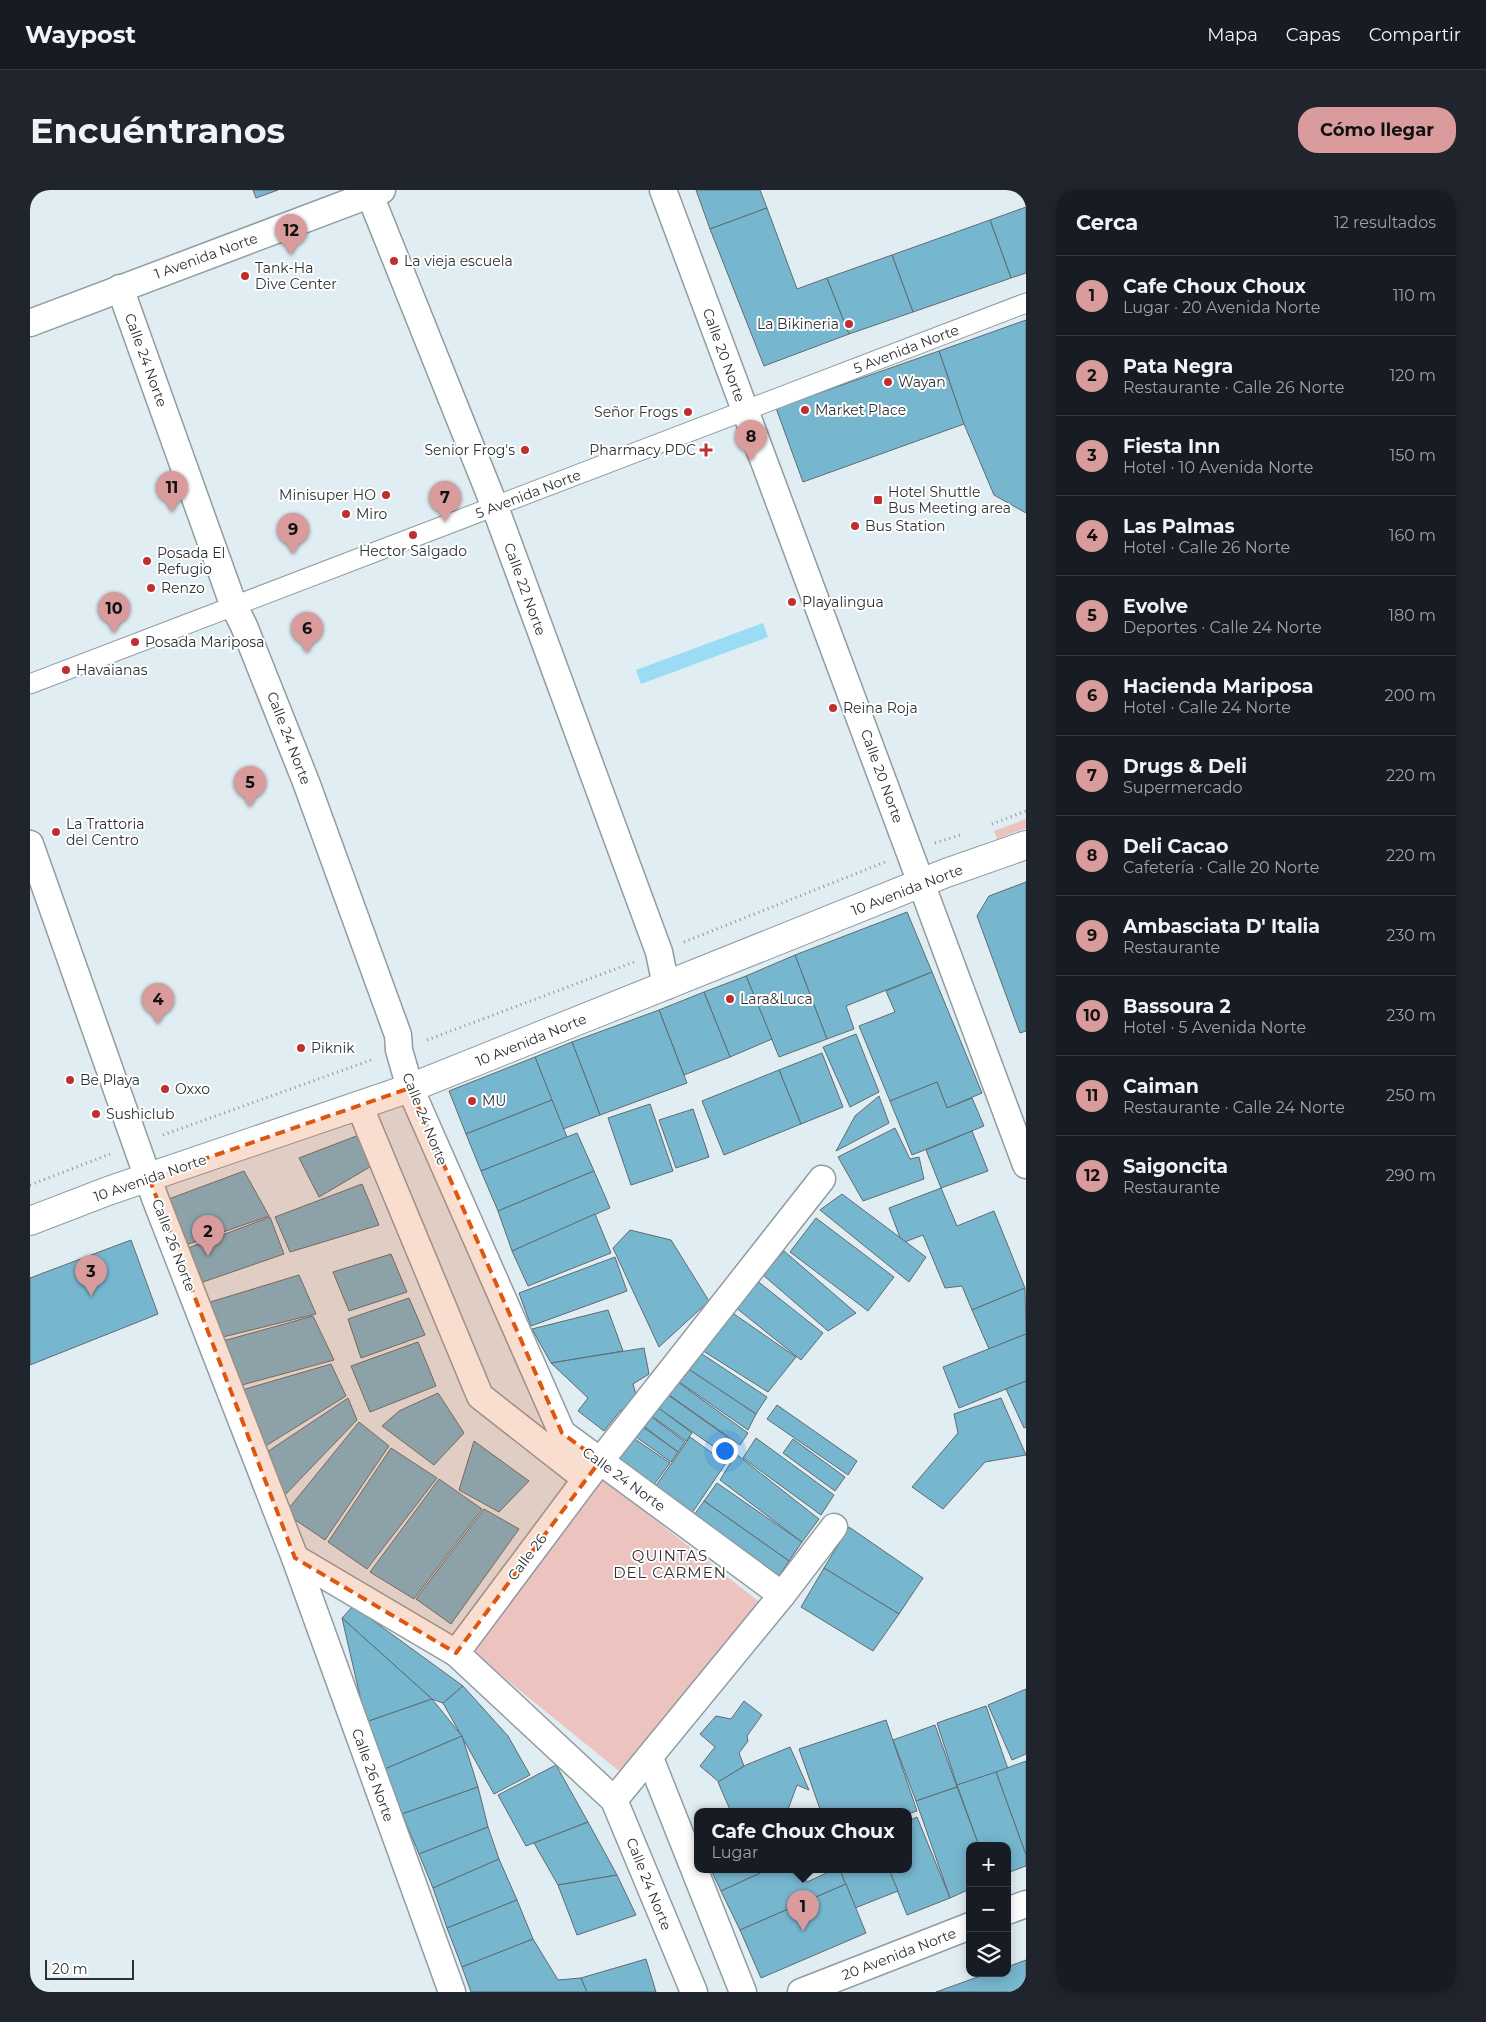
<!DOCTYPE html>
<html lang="es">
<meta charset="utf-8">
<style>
:root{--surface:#171b24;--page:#20242c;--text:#f1f3f6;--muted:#9ea1a6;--line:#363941;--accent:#da9b9c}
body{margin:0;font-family:Montserrat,sans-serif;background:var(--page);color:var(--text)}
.controls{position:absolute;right:15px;bottom:15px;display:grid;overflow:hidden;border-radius:10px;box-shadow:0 2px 12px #0003}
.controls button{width:45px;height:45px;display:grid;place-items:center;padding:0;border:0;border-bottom:1px solid var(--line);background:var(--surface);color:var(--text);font:25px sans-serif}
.scale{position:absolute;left:15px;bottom:12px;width:89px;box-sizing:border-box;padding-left:5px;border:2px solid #2c3032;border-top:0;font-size:14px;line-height:18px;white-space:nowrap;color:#2c3032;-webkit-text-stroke:4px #fff;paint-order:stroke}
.you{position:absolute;left:694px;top:1260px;width:18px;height:18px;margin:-12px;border:4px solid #fff;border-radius:50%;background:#1a73e8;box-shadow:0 0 0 8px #1a73e833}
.badge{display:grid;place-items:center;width:32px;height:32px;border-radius:50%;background:var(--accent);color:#111;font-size:16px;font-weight:700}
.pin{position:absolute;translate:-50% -41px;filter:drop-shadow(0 1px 2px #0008)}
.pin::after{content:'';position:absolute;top:26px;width:18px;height:15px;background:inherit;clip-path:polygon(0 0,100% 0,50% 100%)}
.popup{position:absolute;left:664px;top:1618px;width:218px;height:65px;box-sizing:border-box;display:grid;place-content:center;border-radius:10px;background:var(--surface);filter:drop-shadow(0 1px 4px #0005);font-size:16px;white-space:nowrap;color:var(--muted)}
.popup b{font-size:19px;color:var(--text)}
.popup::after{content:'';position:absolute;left:50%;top:100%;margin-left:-10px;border:10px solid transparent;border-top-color:var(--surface)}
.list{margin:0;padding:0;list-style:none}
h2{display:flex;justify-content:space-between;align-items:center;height:65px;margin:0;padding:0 20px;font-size:21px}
h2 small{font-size:16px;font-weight:400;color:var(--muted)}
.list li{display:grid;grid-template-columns:32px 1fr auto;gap:15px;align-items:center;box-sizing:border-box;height:80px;padding:0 20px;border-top:1px solid var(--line)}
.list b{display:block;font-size:19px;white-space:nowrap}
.list p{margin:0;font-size:16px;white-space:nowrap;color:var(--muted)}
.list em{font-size:16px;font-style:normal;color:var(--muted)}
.icon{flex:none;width:28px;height:28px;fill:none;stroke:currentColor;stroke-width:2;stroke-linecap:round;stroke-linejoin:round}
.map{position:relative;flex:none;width:996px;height:1802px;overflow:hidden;border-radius:20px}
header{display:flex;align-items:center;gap:30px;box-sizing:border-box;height:70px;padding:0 25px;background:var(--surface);border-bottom:1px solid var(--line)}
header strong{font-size:24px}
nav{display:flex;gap:28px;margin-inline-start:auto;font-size:18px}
.intro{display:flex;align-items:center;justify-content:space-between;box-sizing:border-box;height:120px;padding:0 30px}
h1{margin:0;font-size:35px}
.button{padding:12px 22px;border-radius:20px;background:var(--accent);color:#111;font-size:18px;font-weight:700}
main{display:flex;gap:30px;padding:0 30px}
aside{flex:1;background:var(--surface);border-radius:20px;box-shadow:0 2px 12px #0003}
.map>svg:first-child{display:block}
</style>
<header>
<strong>Waypost</strong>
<nav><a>Mapa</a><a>Capas</a><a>Compartir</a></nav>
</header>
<div class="intro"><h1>Encuéntranos</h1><a class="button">Cómo llegar</a></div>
<main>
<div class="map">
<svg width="996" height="1802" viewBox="0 0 996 1802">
<rect width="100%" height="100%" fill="#e0edf2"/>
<g fill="#edc3bf">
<path d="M996,629V638L967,649L964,641Z"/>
<path d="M572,1288L732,1414L594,1585L441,1461Z"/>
</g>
<path fill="#9bdcf5" d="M733,433L738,447L611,494L606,480Z"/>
<g fill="#77b6cf" stroke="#616b70">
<path d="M223,0H248L226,8Z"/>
<path d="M666,0H730L737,18L680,39Z"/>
<path d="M996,17V83L981,88L960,30Z"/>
<path d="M737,18L767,99L797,88L819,144L734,176L680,39Z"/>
<path d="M960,30L981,88L883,122L862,65Z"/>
<path d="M862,65L883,122L819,144L797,88Z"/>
<path d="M996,130V323L964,305L934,234L909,161Z"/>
<path d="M909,161L934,234L773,292L746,218Z"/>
<path d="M996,692V841L990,843L947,726L959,706Z"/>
<path d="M877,722L902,782L816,816L824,839L797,849L765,765Z"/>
<path d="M765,765L797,849L749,867L716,786Z"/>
<path d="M902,782L952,903L917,918L907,892L860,911L829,836L865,822L856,801Z"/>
<path d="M716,786L742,849L700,867L674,802Z"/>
<path d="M674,802L700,867L654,885L629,820Z"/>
<path d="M629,820L657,893L570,925L542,852Z"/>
<path d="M826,844L849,902L820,917L793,857Z"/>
<path d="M542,852L570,925L533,939L505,867Z"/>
<path d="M792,863L813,917L771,934L749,880Z"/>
<path d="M505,867L522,910L436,944L419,901Z"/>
<path d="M749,880L771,934L694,965L672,911Z"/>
<path d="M907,892L917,918L942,908L954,936L882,965L860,911Z"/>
<path d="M849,906L859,933L806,961L825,926Z"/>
<path d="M522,910L537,947L451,981L436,944Z"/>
<path d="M620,914L643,981L601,995L578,928Z"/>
<path d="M663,919L679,967L646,978L629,930Z"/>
<path d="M865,938L880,969L889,967L894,989L833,1011L808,967Z"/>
<path d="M942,941L958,981L911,998L896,960Z"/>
<path d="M547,943L564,981L468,1021L451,981Z"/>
<path d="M329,945L345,974L289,1007L269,968Z"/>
<path d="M214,981L239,1026L156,1055L136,1010Z"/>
<path d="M564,981L580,1018L482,1061L468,1021Z"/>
<path d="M332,994L349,1035L260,1062L245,1027Z"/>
<path d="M911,998L927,1036L964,1021L995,1098L942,1120L932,1096L915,1098L893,1045L872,1053L859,1018Z"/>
<path d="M812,1004L896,1067L879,1092L790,1020Z"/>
<path d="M565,1024L581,1063L498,1096L482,1061Z"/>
<path d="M240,1027L254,1064L173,1092L158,1058Z"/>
<path d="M786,1028L864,1087L838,1121L760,1062Z"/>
<path d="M600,1040L641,1050L679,1111L629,1157L583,1058Z"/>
<path d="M101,1050L128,1124L0,1175V1088Z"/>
<path d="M754,1061L826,1123L798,1141L733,1085Z"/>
<path d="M361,1064L377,1102L319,1121L303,1082Z"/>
<path d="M585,1067L597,1101L501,1136L489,1103Z"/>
<path d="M269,1085L286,1124L193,1147L177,1113Z"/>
<path d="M726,1090L793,1143L771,1170L705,1117Z"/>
<path d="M995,1098L996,1144L959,1159L942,1120Z"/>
<path d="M379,1108L395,1145L331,1168L318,1129Z"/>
<path d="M694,1117L766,1167L738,1202L667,1157Z"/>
<path d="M578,1120L593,1161L521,1173L502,1139Z"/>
<path d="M283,1126L304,1170L212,1195L193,1151Z"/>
<path d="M996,1144V1191L929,1218L913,1177Z"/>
<path d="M388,1152L406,1196L340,1222L321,1176Z"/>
<path d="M614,1158L619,1184L603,1194L609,1215L590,1221L574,1241L548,1221L558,1208L521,1173Z"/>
<path d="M663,1158L737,1207L726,1224L652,1175Z"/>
<path d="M301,1174L316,1206L234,1257L212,1200Z"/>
<path d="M651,1174L726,1224L718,1240L642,1187Z"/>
<path d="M641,1187L718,1243L710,1255L632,1200Z"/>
<path d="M996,1191V1237L994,1238L976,1199Z"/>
<path d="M631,1200L703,1251L694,1264L621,1213Z"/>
<path d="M408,1203L434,1243L404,1275L352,1236L369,1221Z"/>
<path d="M318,1208L327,1230L253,1307L234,1264Z"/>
<path d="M971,1208L996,1265L955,1272L913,1319L882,1297L928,1243L924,1224Z"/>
<path d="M622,1213L662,1243L656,1251L615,1221Z"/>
<path d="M747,1215L827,1271L818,1285L737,1229Z"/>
<path d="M615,1222L655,1252L648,1262L608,1232Z"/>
<path d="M329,1232L359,1256L295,1350L255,1323Z"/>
<path d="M606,1232L648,1262L641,1272L599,1242Z"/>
<path d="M596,1243L640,1273L623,1296L581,1264Z"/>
<path d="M660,1247L696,1273L662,1323L625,1297Z"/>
<path d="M726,1248L804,1305L791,1325L713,1268Z"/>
<path d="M763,1249L815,1287L805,1301L753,1263Z"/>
<path d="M444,1251L499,1291L469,1322L429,1300Z"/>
<path d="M361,1258L407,1288L337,1379L298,1352Z"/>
<path d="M706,1264L789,1329L772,1352L690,1290Z"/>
<path d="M409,1289L452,1319L384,1409L340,1382Z"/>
<path d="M687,1293L772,1352L759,1371L674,1311Z"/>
<path d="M674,1311L759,1371L748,1387L664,1325Z"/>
<path d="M454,1319L489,1339L421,1434L386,1409Z"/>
<path d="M819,1337L893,1388L869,1424L794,1378Z"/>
<path d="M794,1378L869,1424L843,1461L771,1417Z"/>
<path d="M323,1416L433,1496L413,1513L402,1509L312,1428Z"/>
<path d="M312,1428L402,1509L336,1532Z"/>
<path d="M433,1496L478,1546L500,1585L464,1604L413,1513Z"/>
<path d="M996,1499V1564L982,1570L958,1515Z"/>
<path d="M402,1509L432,1546L355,1579L336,1532Z"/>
<path d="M714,1511L732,1525L717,1546L718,1551L709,1563L714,1576L689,1592L670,1576L685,1557L670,1544L686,1526L701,1529Z"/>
<path d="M956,1516L978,1579L927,1595L907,1533Z"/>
<path d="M856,1530L887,1621L878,1624V1622H791L769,1559Z"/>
<path d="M905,1535L927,1597L886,1611L863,1550Z"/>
<path d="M432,1546L448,1597L372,1624L355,1579Z"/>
<path d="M760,1557L779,1600L767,1595L757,1622H729V1620L701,1622L688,1592L716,1575Z"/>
<path d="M996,1571V1665L966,1582Z"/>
<path d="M526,1575L558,1632L496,1656L468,1605Z"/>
<path d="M966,1582L996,1665V1676L977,1683V1656H949L927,1595Z"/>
<path d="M448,1597L458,1637L389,1664L372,1624Z"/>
<path d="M927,1597L949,1656H940V1699L920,1708L886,1611Z"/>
<path d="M887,1627L920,1708L877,1725L859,1680H878V1631Z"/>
<path d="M558,1632L587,1685L528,1695L504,1653Z"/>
<path d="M458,1637L469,1669L403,1698L389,1664Z"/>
<path d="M469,1669L487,1710L417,1738L403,1698Z"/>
<path d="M681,1680H737L691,1701Z"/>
<path d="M737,1680H772L777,1692L803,1680H810L816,1694L710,1740L691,1701Z"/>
<path d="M810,1680H859L868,1701L825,1718Z"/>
<path d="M587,1685L606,1725L547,1745L528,1695Z"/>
<path d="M816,1694L836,1743L731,1788L710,1740Z"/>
<path d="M487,1710L503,1749L432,1777L417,1738Z"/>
<path d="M503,1749L528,1790L551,1788L557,1802H441L432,1777Z"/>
<path d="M616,1769L626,1802H557L551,1788Z"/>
<path d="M996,1770V1802H906L959,1783H977V1777Z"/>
</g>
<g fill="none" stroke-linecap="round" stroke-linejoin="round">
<defs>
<path id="pedestrian" d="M0,494L996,113"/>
<g id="minor">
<path d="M633,0L996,975"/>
<path d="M340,5L465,317L629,762L636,796"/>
<path d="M90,98L203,414L214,436L276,592L368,845L369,860L380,898L532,1243L752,1405"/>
<path d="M0,133L352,0"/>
<path d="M0,654L125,1008L265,1368L422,1802"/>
<path d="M330,917L450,1206L556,1289"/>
<path d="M265,1368L426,1463L584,1610L664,1802"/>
<path d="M426,1463L556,1289L792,989"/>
<path d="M620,1568L713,1802"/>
<path d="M584,1610L752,1405L804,1337"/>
<path d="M977,1721L996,1714"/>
<path d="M771,1802L940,1736"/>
</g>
<path id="tertiary" d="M0,1031L78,1001L380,898L916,683L996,655"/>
</defs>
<use href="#pedestrian" stroke="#909ca1" stroke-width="21"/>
<use href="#minor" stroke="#909ca1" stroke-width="29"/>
<use href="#tertiary" stroke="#909ca1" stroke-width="30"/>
<g stroke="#8a9397" stroke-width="3" stroke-dasharray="1 4" stroke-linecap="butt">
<path d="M962,634L996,621"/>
<path d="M905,653L930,645"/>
<path d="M654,752L855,672"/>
<path d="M397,850L604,772"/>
<path d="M133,945L344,869"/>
<path d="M0,995L80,964"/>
</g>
<use href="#pedestrian" stroke="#fff" stroke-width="19"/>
<use href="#minor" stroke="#fff" stroke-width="26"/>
<use href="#tertiary" stroke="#fff" stroke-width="28"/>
</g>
<path fill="#df570e" fill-opacity="0.2" stroke="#df570e" stroke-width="4" stroke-dasharray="10 6" stroke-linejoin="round" d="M380,898L532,1243L570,1271L426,1463L265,1368L119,988Z"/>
<g fill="#be2f2f" stroke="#fff" stroke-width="2">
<circle cx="364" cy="71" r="5"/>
<circle cx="215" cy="86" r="5"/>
<circle cx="819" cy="134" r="5"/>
<circle cx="858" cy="192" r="5"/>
<circle cx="775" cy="220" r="5"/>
<circle cx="658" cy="222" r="5"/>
<circle cx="495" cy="260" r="5"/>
<path d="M673.5 252.5h5v5h5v5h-5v5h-5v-5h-5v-5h5z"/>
<circle cx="356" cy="305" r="5"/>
<rect x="843" y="305" width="10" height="10" rx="2.5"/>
<circle cx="316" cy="324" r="5"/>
<circle cx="825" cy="336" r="5"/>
<circle cx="383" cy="345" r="5"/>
<circle cx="117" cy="371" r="5"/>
<circle cx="121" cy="398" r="5"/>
<circle cx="762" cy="412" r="5"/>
<circle cx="105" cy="452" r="5"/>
<circle cx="36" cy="480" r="5"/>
<circle cx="803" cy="518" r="5"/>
<circle cx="26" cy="642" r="5"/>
<circle cx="700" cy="809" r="5"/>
<circle cx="271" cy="858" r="5"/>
<circle cx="40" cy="890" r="5"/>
<circle cx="135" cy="899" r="5"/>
<circle cx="442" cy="911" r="5"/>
<circle cx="66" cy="924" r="5"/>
</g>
<g text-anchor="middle" stroke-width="4" stroke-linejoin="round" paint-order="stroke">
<g font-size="14" fill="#2c3032" stroke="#fff">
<text transform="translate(176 66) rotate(-20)" y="5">1 Avenida Norte</text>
<text transform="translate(876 159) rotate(-21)" y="5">5 Avenida Norte</text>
<text transform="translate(694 165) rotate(70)" y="5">Calle 20 Norte</text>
<text transform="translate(116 170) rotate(70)" y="5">Calle 24 Norte</text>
<text transform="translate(498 304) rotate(-21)" y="5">5 Avenida Norte</text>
<text transform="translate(495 399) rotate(70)" y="5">Calle 22 Norte</text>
<text transform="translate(259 548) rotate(69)" y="5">Calle 24 Norte</text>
<text transform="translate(852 586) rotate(70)" y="5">Calle 20 Norte</text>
<text transform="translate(877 700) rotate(-21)" y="5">10 Avenida Norte</text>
<text transform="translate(501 850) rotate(-22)" y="5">10 Avenida Norte</text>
<text transform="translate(395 929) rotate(68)" y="5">Calle 24 Norte</text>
<text transform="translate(120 988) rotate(-19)" y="5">10 Avenida Norte</text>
<text transform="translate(144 1055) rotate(69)" y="5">Calle 26 Norte</text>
<text transform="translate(594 1289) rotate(36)" y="5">Calle 24 Norte</text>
<text transform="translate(497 1367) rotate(-53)" y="5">Calle 26</text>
<text transform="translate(343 1585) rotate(70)" y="5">Calle 26 Norte</text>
<text transform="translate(619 1694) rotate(68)" y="5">Calle 24 Norte</text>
<text transform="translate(869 1764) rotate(-21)" y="5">20 Avenida Norte</text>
</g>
<g font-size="14" fill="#2c3032" stroke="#fff" text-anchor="start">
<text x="374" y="76">La vieja escuela</text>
<text x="225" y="83">Tank-Ha<tspan x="225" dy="16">Dive Center</tspan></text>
<text x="809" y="139" text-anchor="end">La Bikineria</text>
<text x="868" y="197">Wayan</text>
<text x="785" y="225">Market Place</text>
<text x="648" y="227" text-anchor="end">Señor Frogs</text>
<text x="485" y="265" text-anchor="end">Senior Frog's</text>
<text x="666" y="265" text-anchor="end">Pharmacy PDC</text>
<text x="858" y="307">Hotel Shuttle<tspan x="858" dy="16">Bus Meeting area</tspan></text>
<text x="346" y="310" text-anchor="end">Minisuper HO</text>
<text x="326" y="329">Miro</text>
<text x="835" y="341">Bus Station</text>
<text x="383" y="366" text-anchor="middle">Hector Salgado</text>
<text x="127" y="368">Posada El<tspan x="127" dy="16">Refugio</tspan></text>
<text x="131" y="403">Renzo</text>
<text x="772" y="417">Playalingua</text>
<text x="115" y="457">Posada Mariposa</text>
<text x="46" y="485">Havaianas</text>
<text x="813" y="523">Reina Roja</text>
<text x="36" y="639">La Trattoria<tspan x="36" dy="16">del Centro</tspan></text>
<text x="710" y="814">Lara&amp;Luca</text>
<text x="281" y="863">Piknik</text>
<text x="50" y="895">Be Playa</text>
<text x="145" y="904">Oxxo</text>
<text x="452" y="916">MU</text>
<text x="76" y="929">Sushiclub</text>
</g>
<g font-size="15" letter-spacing="1" fill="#2c3032" stroke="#fff">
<text x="640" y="1371">QUINTAS<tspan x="640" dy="17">DEL CARMEN</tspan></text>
</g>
</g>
</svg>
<div class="controls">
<button>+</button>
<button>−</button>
<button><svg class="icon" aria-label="layers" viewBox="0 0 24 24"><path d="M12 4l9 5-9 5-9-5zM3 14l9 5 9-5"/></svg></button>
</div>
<div class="scale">20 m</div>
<div class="you"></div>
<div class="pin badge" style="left:773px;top:1741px">1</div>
<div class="popup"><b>Cafe Choux Choux</b>Lugar</div>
<div class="pin badge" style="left:178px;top:1066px">2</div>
<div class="pin badge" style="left:61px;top:1106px">3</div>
<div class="pin badge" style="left:128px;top:834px">4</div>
<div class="pin badge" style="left:220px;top:617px">5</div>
<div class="pin badge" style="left:277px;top:463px">6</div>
<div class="pin badge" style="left:415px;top:332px">7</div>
<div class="pin badge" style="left:721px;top:271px">8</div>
<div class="pin badge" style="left:263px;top:364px">9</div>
<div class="pin badge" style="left:84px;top:443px">10</div>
<div class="pin badge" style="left:142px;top:322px">11</div>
<div class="pin badge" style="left:261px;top:65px">12</div>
</div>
<aside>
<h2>Cerca<small>12 resultados</small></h2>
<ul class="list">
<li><span class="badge">1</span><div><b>Cafe Choux Choux</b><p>Lugar · 20 Avenida Norte</p></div><em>110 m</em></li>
<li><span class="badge">2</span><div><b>Pata Negra</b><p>Restaurante · Calle 26 Norte</p></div><em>120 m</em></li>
<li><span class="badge">3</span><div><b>Fiesta Inn</b><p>Hotel · 10 Avenida Norte</p></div><em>150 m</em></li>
<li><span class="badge">4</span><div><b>Las Palmas</b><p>Hotel · Calle 26 Norte</p></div><em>160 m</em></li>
<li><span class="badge">5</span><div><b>Evolve</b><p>Deportes · Calle 24 Norte</p></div><em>180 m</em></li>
<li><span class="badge">6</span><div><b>Hacienda Mariposa</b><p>Hotel · Calle 24 Norte</p></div><em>200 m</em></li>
<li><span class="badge">7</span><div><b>Drugs &amp; Deli</b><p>Supermercado</p></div><em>220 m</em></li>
<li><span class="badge">8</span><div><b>Deli Cacao</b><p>Cafetería · Calle 20 Norte</p></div><em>220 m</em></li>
<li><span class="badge">9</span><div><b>Ambasciata D' Italia</b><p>Restaurante</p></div><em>230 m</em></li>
<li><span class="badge">10</span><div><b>Bassoura 2</b><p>Hotel · 5 Avenida Norte</p></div><em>230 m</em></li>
<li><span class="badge">11</span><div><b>Caiman</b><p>Restaurante · Calle 24 Norte</p></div><em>250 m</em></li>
<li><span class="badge">12</span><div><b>Saigoncita</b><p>Restaurante</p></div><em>290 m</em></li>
</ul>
</aside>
</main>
